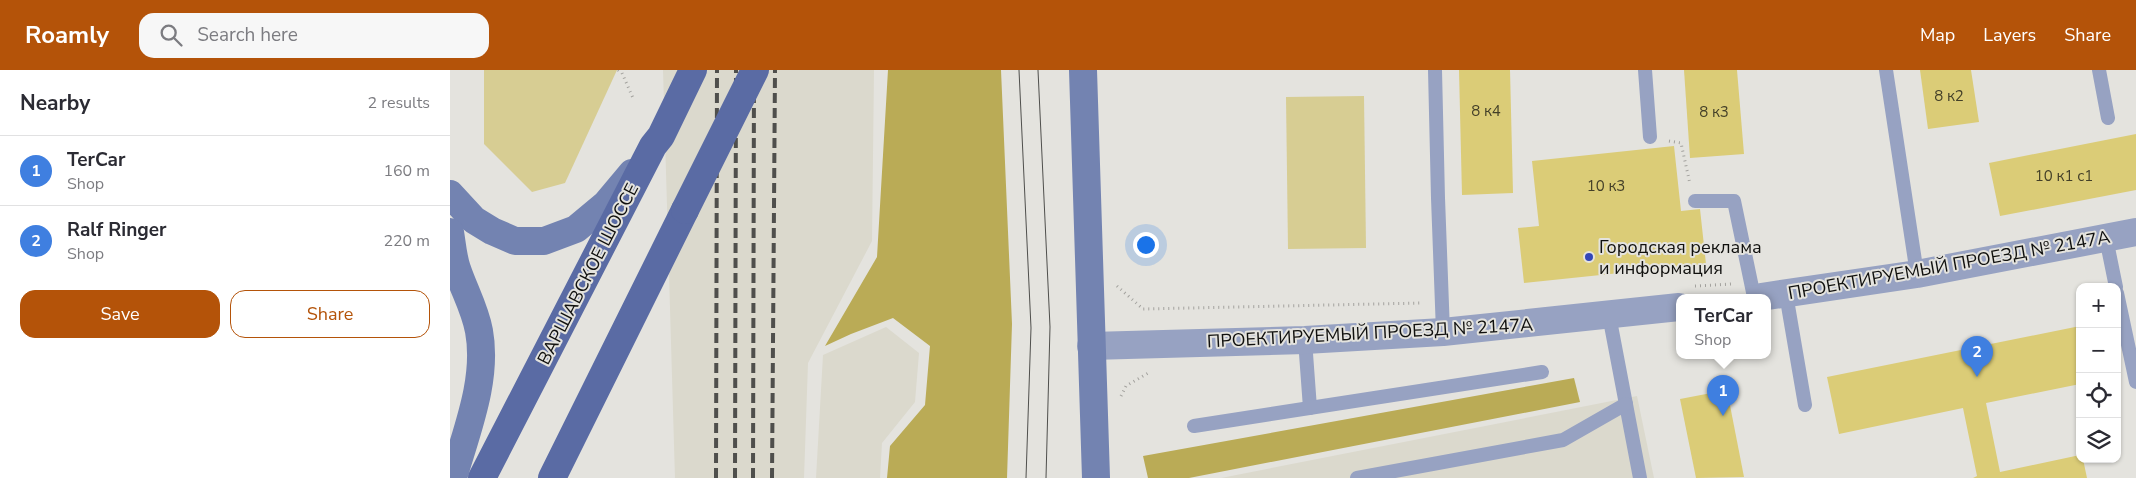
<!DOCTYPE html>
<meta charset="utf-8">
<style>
:root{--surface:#fff;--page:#f7f7f7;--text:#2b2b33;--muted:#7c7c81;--line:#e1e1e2;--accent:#b45309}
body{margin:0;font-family:"Nunito Sans",sans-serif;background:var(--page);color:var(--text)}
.controls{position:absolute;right:15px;bottom:15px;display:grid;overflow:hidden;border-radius:10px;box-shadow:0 1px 4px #0004}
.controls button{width:45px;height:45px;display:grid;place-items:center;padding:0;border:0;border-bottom:1px solid var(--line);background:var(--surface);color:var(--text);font:25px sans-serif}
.you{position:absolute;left:695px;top:174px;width:18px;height:18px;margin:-12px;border:4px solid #fff;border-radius:50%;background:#1a73e8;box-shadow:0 0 0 8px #1a73e833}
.badge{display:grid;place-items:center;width:32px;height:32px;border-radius:50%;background:var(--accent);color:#fff;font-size:16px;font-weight:700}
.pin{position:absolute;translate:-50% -41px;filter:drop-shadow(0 1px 2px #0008)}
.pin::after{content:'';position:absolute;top:26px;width:18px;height:15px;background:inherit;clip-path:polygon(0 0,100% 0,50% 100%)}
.popup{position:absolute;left:1226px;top:224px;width:95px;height:65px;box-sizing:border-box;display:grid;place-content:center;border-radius:10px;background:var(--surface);filter:drop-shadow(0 1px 4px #0005);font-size:16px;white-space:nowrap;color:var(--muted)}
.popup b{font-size:19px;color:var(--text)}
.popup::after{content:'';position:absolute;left:50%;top:100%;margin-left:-10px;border:10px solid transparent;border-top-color:var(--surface)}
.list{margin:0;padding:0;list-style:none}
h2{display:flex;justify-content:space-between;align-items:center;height:65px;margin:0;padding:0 20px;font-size:21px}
h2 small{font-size:16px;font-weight:400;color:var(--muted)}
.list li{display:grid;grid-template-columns:32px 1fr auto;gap:15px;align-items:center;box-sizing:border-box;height:70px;padding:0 20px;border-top:1px solid var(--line)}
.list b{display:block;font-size:19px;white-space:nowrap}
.list p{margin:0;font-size:16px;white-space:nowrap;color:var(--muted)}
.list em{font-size:16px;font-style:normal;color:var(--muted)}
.actions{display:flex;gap:10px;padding:15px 20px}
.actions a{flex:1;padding:11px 0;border:1px solid var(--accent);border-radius:15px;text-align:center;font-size:18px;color:var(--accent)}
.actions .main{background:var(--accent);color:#fff}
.icon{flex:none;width:28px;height:28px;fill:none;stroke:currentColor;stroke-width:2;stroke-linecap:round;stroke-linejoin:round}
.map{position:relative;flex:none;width:1686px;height:408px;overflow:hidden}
header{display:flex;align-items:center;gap:30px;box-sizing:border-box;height:70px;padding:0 25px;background:var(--accent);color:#fff}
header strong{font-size:24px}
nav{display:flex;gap:28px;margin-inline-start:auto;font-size:18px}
.search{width:350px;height:45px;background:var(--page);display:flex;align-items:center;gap:12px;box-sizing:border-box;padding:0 18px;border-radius:15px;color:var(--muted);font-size:19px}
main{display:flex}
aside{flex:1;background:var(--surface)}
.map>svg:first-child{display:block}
</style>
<header>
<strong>Roamly</strong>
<div class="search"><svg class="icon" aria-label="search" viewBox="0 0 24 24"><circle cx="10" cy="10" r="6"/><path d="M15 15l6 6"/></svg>Search here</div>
<nav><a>Map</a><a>Layers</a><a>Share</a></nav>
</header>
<main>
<aside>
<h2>Nearby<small>2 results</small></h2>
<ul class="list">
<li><span class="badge" style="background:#3f7fe0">1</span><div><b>TerCar</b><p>Shop</p></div><em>160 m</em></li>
<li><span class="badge" style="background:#3f7fe0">2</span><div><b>Ralf Ringer</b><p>Shop</p></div><em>220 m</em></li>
</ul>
<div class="actions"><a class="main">Save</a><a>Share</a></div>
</aside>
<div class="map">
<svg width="1686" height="408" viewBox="0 0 1686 408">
<rect width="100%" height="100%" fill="#e4e3de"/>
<g fill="#dbd9cd">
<path d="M213,0H424L422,171L358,293L354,408H225Z"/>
<path d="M436,257L469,283L465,332L432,373L430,408H366L373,285Z"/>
<path d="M1187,326L1204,408H771Z"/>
</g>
<g fill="#d7cd93">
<path d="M34,0H167L115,113L82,122L34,74Z"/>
<path d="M914,26L916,178L838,179L836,27Z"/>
</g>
<g fill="#baab56">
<path d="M438,0H551L562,254L557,408H437L440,376L475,335L480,276L443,248L401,264L375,276L427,187Z"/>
<path d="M1124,308L1130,332L739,408H698L693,386Z"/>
</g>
<g fill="#dbcc77">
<path d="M1009,0H1060L1063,123L1012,125Z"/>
<path d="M1234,0H1287L1294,84L1240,88Z"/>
<path d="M1470,0H1521L1529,52L1478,59Z"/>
<path d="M1686,64V120L1550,146L1539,93Z"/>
<path d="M1224,76L1231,141L1250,139L1256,194L1074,213L1068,158L1089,156L1082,91Z"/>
<path d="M1630,256V314L1536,333L1550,402L1630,385V389H1633L1637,408H1523L1527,406L1513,338L1389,364L1377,307Z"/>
<path d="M1277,320L1294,407L1246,408L1230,329Z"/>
</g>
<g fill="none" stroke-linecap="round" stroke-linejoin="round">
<g stroke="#a3a29e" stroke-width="3" stroke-dasharray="1 4" stroke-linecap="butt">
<path d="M168,0L172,3L183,28"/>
<path d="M1219,71L1231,73L1240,114"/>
<path d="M667,216L693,239L972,233"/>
<path d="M1245,216L1282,214"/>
<path d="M671,326L676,316L700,302"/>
</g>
<g stroke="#97a2c2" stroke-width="14">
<path d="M985,0L988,128L993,262"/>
<path d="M1195,0L1200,67"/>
<path d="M1436,0L1467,204"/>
<path d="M1649,0L1658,48"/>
<path d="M1245,131H1284L1304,227"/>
<path d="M1656,168L1666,217"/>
<path d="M1667,223L1686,312"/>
<path d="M1336,224L1355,335"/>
<path d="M1159,245L1190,408"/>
<path d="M855,270L860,338"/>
<path d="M744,356L1092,302"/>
<path d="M907,408L1113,370L1176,334"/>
</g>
<g stroke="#97a2c2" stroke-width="28">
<path d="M1311,227L1467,204L1686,162"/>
<path d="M641,276L855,270L993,262L1229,237"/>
</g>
<g stroke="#7383b1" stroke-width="28">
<path d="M633,0L646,408"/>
<path d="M0,124L24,150L42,161L65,171H94L126,159L156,134L182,103"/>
<path d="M0,162C2,174 3,188 7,199C14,220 25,239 29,261C38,310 16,362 3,408"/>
</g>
<g stroke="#5a6ba4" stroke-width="28">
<path d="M32,408L203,76L211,66L243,0"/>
<path d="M102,408L235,140"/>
</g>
<g stroke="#4f4f4c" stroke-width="1">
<path d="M569,0L581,258L576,408"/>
<path d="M588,0L600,257L596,408"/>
</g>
<g stroke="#4f4f4c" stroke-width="4" stroke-dasharray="10 5" stroke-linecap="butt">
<path d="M266,408L267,0"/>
<path d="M285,408L286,0"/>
<path d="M303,408L304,0"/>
<path d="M322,408L325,0"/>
</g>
<path stroke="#5a6ba4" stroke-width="28" d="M235,140L305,0"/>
</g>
<circle fill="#3346b8" stroke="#e4e3de" stroke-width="2" cx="1139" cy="187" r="5"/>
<g text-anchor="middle" stroke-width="4" stroke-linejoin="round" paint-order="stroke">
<g font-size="15" fill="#433f28">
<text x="1499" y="31">8 к2</text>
<text x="1036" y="46">8 к4</text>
<text x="1264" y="47">8 к3</text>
<text x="1614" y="111">10 к1 с1</text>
<text x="1156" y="121">10 к3</text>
</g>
<g font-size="18" fill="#10100e" stroke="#e4e3de" text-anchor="start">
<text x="1149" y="183">Городская реклама<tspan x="1149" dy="21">и информация</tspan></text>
</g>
<g font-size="18" fill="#10100e" stroke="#e4e3de">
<text transform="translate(1499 195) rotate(-10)" y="6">ПРОЕКТИРУЕМЫЙ ПРОЕЗД № 2147А</text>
<text transform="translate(138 204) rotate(-63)" y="6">ВАРШАВСКОЕ ШОССЕ</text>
<text transform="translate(920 263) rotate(-3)" y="6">ПРОЕКТИРУЕМЫЙ ПРОЕЗД № 2147А</text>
</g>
</g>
</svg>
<div class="controls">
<button>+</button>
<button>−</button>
<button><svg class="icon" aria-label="locate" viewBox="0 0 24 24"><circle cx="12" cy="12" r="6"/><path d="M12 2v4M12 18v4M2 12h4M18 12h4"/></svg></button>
<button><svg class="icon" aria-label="layers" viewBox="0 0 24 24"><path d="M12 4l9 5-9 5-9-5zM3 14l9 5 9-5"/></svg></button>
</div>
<div class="you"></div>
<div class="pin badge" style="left:1273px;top:346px;background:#3f7fe0">1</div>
<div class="popup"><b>TerCar</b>Shop</div>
<div class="pin badge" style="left:1527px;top:307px;background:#3f7fe0">2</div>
</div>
</main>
